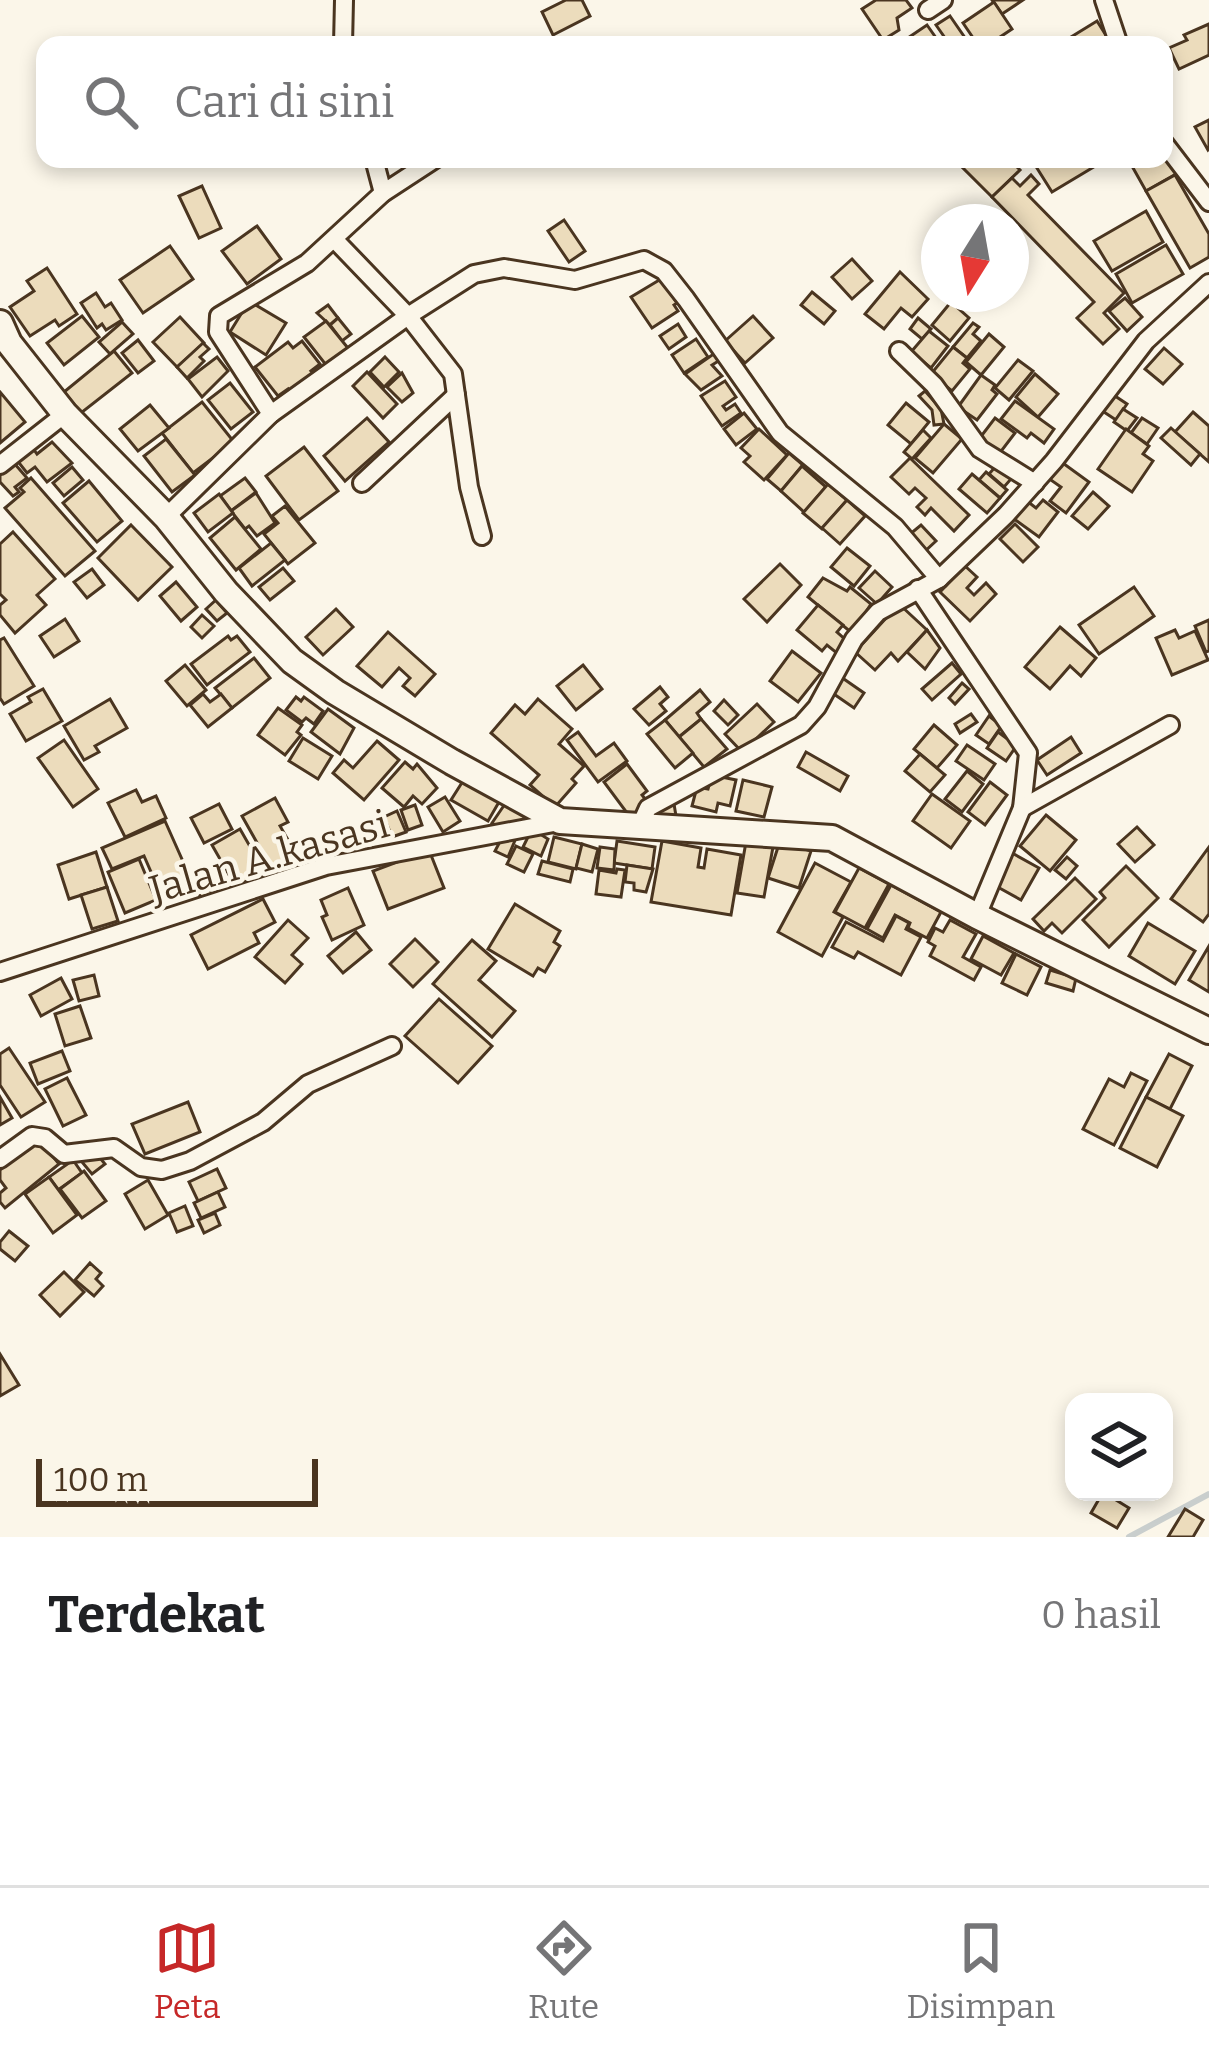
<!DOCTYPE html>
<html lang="id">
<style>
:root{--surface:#fff;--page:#f2f2f2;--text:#202124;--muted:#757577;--line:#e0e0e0;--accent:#c62828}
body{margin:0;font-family:Bitter,serif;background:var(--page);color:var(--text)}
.controls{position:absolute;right:36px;bottom:36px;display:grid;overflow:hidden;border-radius:24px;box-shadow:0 6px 18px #0003}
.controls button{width:108px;height:108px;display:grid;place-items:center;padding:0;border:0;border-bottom:3px solid var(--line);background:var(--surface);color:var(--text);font:60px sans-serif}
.compass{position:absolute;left:921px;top:204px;width:108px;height:108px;border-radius:50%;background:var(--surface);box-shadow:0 6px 18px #0003;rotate:191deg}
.scale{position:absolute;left:36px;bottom:30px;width:282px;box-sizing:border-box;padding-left:12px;border:6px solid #4a3520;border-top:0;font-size:33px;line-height:42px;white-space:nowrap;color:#4a3520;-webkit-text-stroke:9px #fbf6e9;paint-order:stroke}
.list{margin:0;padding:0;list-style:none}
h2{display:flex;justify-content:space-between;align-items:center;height:156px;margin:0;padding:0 48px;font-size:51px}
h2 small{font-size:39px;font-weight:400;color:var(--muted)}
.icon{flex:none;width:66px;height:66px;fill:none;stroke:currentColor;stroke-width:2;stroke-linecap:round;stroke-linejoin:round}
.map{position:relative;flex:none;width:1209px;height:1537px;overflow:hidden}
.search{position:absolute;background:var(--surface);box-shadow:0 6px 18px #0003;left:36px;right:36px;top:36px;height:132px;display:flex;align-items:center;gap:30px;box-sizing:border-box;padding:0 42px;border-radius:24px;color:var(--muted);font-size:45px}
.sheet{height:348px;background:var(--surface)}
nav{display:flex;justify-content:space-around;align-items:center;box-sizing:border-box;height:168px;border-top:3px solid var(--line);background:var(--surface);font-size:33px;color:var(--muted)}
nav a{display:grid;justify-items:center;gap:6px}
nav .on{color:var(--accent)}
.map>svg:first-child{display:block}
</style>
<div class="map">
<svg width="1209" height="1537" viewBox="0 0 1209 1537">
<rect width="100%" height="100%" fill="#fbf6e9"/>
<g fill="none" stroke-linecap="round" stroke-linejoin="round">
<path stroke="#c9cecd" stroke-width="6" d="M1129,1537L1209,1494"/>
</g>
<g fill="#ecdcbc" stroke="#4a3520" stroke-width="3">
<path d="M566,0H582L590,16L553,35L542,12Z"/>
<path d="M876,0H906L912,8L897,18L899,30L883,40L862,9Z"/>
<path d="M992,0H1023L1002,14Z"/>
<path d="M994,2L1012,29L988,45H978L963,23Z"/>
<path d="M950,16L970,45H950L936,25Z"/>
<path d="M1097,21L1112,45H1058Z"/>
<path d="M1209,24V55L1179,69L1169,48L1187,40L1184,35Z"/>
<path d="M927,25L941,45H904L902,42Z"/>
<path d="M1209,120V149L1208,150L1195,127Z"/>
<path d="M1164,154L1176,174L1146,191L1128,159H1164Z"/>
<path d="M971,159H1009L1020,170L992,197L962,167Z"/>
<path d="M1044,159H1107L1052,192L1035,165Z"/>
<path d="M1031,175L1039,184L1028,195L1124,293L1104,313L1119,329L1103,344L1077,318L1094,302L992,197L1012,178L1020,186Z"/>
<path d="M1175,175L1209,234V257L1190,268L1146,191Z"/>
<path d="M202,186L221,228L199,238L179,196Z"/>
<path d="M1146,211L1163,242L1112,271L1094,241Z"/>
<path d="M564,220L585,251L569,262L548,231Z"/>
<path d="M257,226L281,259L247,284L222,251Z"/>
<path d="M1166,245L1183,274L1132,303L1116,274Z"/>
<path d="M170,246L193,279L143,313L120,280Z"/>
<path d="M852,259L872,281L852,299L832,277Z"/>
<path d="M47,268L77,314L59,326L55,320L30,336L10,307L34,291L27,281Z"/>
<path d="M900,272L928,299L912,317L901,308L884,329L865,314Z"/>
<path d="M661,279L677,303L674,305L678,311L652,328L631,297Z"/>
<path d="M812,292L835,311L824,324L801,305Z"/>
<path d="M96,293L105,307L111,303L122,320L106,330L102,324L97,328L81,303Z"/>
<path d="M1125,298L1142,317L1127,331L1109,311Z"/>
<path d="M249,301L286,323L266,355L230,332Z"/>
<path d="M951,302L969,318L950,341L932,325Z"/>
<path d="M328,305L338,318L330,325L317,313Z"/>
<path d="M82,316L99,337L64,365L47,343Z"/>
<path d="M753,316L773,338L745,363L725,341Z"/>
<path d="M180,317L204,343L177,367L153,342Z"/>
<path d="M338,318L351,334L342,341L330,325Z"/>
<path d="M918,318L931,329L922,339L910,329Z"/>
<path d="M326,321L352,353L330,370L304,337Z"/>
<path d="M122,322L133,334L110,354L99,342Z"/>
<path d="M973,323L979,327L973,334L981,341L967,358L953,347Z"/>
<path d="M678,324L686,337L669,349L660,336Z"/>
<path d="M929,331L948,346L931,368L911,352Z"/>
<path d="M989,334L1004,347L981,375L966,362Z"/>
<path d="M696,339L708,357L684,373L672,355Z"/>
<path d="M138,340L154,361L138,373L122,353Z"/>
<path d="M302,341L320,364L311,371L314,374L290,393L288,389L278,396L255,367L288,342L293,348Z"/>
<path d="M203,343L209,349L200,357L204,361L187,378L177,367Z"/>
<path d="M953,347L967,358L963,363L970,369L952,391L931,374Z"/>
<path d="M1164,348L1182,364L1163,384L1145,369Z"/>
<path d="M114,351L132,373L81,413L64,392Z"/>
<path d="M715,353L720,360L712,365L722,376L701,390L685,374Z"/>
<path d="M217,357L228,371L202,397L188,379Z"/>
<path d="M385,357L399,372L384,387L370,372Z"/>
<path d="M1018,360L1033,371L1009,400L995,388Z"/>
<path d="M367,372L397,404L383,418L353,386Z"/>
<path d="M402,373L413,393L402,402L387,387Z"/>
<path d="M1035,374L1058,394L1038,417L1016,397Z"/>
<path d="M981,375L995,385L992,390L997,394L977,420L958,407Z"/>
<path d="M725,381L736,397L723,406L726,410L735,404L741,413L722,426L701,396Z"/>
<path d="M230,383L253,412L231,429L208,400Z"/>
<path d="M925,391L941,409L944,424L934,425L932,410L919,396Z"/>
<path d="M0,392L25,422L0,443Z"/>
<path d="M1112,394L1127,404L1116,420L1101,410Z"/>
<path d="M1015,401L1054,429L1044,443L1031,433L1027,438L1001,419Z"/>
<path d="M202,402L234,442L193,473L162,433Z"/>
<path d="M906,403L929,422L911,444L888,425Z"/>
<path d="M150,405L169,428L138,451L120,429Z"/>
<path d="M1123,409L1137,418L1127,431L1114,422Z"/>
<path d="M1193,412L1209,426V462L1175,432Z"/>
<path d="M744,413L757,429L736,445L724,429Z"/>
<path d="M367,418L389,442L345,481L324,456Z"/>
<path d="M995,418L1015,433L999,454L979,439Z"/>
<path d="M1142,418L1158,428L1147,444L1131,433Z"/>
<path d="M944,424L962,439L933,473L915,458Z"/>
<path d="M1171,428L1200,454L1191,465L1161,438Z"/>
<path d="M759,429L787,455L764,480L744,462L750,456L741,448Z"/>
<path d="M1126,429L1149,446L1143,454L1153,461L1132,492L1098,469Z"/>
<path d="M923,430L931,438L912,459L904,452Z"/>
<path d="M166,439L195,475L172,492L144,456Z"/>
<path d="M52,442L72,463L47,482L35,467L27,473L16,459L32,447L37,454Z"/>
<path d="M304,447L338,491L299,520L266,476Z"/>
<path d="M789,453L803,465L781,491L767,479Z"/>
<path d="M910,458L969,515L954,531L931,508L925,515L917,507L926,498L915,488L909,494L891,477Z"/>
<path d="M1060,461L1089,482L1066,513L1050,501L1061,487L1048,478Z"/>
<path d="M14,463L27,478L15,487L19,492L13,496L0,482V475Z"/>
<path d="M802,466L826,487L804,512L781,491Z"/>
<path d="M996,466L1011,479L1004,487L989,474Z"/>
<path d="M72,467L83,480L64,496L53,483Z"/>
<path d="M986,472L1007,490L1000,498L979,480Z"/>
<path d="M972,474L1000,498L987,513L959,489Z"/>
<path d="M31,478L95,551L65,576L5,508L24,492L20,488Z"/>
<path d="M245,478L256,492L231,511L220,496Z"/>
<path d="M89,481L122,521L97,542L63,503Z"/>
<path d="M828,484L847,500L822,529L803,513Z"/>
<path d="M1093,492L1109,506L1088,529L1072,516Z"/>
<path d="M256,493L275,523L257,536L249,526L245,529L231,511Z"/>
<path d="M219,494L233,513L208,532L194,513Z"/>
<path d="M847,500L865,516L840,544L822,528Z"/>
<path d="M1043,500L1058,512L1039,537L1014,519L1027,501L1036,508Z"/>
<path d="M285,506L315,543L288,564L264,534L278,523L272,516Z"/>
<path d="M235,517L261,549L236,570L210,538Z"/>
<path d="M1015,524L1038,547L1023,562L1000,539Z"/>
<path d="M131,525L172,567L138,600L98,558Z"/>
<path d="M921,525L936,541L924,552L909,535Z"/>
<path d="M13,532L55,579L37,595L46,605L15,633L0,615V605L6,600L0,594V544Z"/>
<path d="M271,543L285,560L252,586L239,568Z"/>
<path d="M847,548L870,566L854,586L831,567Z"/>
<path d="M780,564L801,585L767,622L744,599Z"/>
<path d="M965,566L977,577L967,588L974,595L986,583L996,594L970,621L940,592Z"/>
<path d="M283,568L294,581L270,600L259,587Z"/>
<path d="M92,569L104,585L87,598L74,582Z"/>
<path d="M875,571L892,587L877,604L859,588Z"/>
<path d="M823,578L847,591L850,587L871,604L852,633L808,597Z"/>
<path d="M176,582L197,607L181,621L160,596Z"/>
<path d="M1134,587L1154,616L1099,654L1079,625Z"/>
<path d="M216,600L227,613L217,621L206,609Z"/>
<path d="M899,604L927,630L898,661L891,653L875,670L855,652Z"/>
<path d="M818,605L843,625L837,632L848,642L838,654L827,645L822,651L797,630Z"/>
<path d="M336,609L353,627L323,655L306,637Z"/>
<path d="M202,615L214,626L202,638L191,627Z"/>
<path d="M65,619L79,641L54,657L40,636Z"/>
<path d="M1209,620V651L1206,652L1195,626Z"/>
<path d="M1060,627L1096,658L1081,676L1070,666L1050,689L1025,667Z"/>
<path d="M927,630L940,648L925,669L907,652Z"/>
<path d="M1175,630L1179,638L1195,631L1208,660L1172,675L1156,638Z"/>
<path d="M388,632L435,674L415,696L403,686L410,678L399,668L382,687L357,666Z"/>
<path d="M228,636L231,640L237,636L250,652L207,685L191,664Z"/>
<path d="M4,638L34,686L4,704L0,698V640Z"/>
<path d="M792,651L821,673L798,702L770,681Z"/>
<path d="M254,658L270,678L232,708L215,688Z"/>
<path d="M952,663L961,674L932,700L922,689Z"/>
<path d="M185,665L206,690L187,706L166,681Z"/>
<path d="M583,665L602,689L576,710L557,686Z"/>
<path d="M841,677L864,693L854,708L831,692Z"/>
<path d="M962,683L969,689L955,704L949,698Z"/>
<path d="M660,687L668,697L660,704L666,711L649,725L634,709Z"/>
<path d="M43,689L62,721L26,741L10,714L31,702L28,697Z"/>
<path d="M700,690L710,702L697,713L701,719L679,737L665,720Z"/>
<path d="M203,694L210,702L221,694L232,708L208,727L190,705Z"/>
<path d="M296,697L301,701L304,697L323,711L314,724L306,718L302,722L286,710Z"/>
<path d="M110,699L127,728L95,746L99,752L84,760L64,726Z"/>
<path d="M538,699L572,729L559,744L584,766L572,779L576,783L555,807L530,785L539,775L491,733L515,705L525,714Z"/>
<path d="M724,700L738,715L728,725L714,711Z"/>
<path d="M757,704L774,722L742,752L725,734Z"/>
<path d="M278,708L302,725L297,732L301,735L285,755L258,735Z"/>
<path d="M328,709L354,728L340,754L311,732Z"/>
<path d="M971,714L977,722L960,733L955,724Z"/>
<path d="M997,715L1005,721L989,744L976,735L989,716L994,720Z"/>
<path d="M701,719L727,749L704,767L679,737Z"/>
<path d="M665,720L693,753L675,768L647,734Z"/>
<path d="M934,725L957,745L937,768L914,749Z"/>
<path d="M578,732L596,756L614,743L627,761L598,782L567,740Z"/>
<path d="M998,732L1006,738L1009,734L1017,745L1006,761L987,748Z"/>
<path d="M1071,737L1081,753L1047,775L1037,760Z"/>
<path d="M303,738L332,756L318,779L289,761Z"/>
<path d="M64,740L98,789L73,807L38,758Z"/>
<path d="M377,741L399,760L364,800L333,773L344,760L353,768Z"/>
<path d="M967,745L995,764L984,780L956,761Z"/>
<path d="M806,752L848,776L840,791L798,767Z"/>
<path d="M920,754L945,775L930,792L905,771Z"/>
<path d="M405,762L413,769L417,764L437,788L422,804L413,796L404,807L382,788Z"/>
<path d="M627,764L647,791L642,795L649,804L630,817L604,782Z"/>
<path d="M967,771L983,784L962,812L945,799Z"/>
<path d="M712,775L736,780L730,806L718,803L716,812L692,806L697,787L708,789Z"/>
<path d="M743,780L772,787L764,817L736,811Z"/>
<path d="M463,781L499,802L488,821L451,800Z"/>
<path d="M990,782L1007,795L985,825L968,812Z"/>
<path d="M136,790L142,802L156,796L166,818L125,837L108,803Z"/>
<path d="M932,794L970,821L951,848L913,821Z"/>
<path d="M445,797L460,821L443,832L428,807Z"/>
<path d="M275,798L288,822L280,826L299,859L274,873L242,816Z"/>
<path d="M219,804L232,829L204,843L191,818Z"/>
<path d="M505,804L526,818L501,829L492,823Z"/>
<path d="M674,804L676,816L652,822L649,809Z"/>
<path d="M415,805L422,825L408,830L401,810Z"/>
<path d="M397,811L406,832L392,837L384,817Z"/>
<path d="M1046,815L1076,840L1050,871L1020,846Z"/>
<path d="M165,821L193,884L162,897L144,856L112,869L102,848Z"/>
<path d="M1137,827L1154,845L1135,862L1118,844Z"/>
<path d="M240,829L264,871L236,887L212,845Z"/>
<path d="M532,829L548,839L541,856L523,847Z"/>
<path d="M503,836L516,838L508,857L495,851Z"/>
<path d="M554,837L582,844L576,869L548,862Z"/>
<path d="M617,841L655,847L652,869L614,863Z"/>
<path d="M662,841L701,848L698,867L704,868L707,849L741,855L731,915L651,902Z"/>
<path d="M780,841L811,851L799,888L768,878Z"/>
<path d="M746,842L773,847L764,897L737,893Z"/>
<path d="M582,844L598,849L592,872L576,868Z"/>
<path d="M516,846L533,854L524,872L507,864Z"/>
<path d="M600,847L615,849L614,870L597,868Z"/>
<path d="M1209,847V914L1203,922L1171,899Z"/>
<path d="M429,850L444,888L388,909L373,871Z"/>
<path d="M96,852L107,887L69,899L58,865Z"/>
<path d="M1012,853L1039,868L1021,900L994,885Z"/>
<path d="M1067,857L1077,866L1066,879L1055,870Z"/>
<path d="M139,859L156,900L125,913L108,872Z"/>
<path d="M542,861L573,869L570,882L538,874Z"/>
<path d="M815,863L851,882L834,912L843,917L822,956L778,932Z"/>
<path d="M627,865L653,869L646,892L634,890V883L625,882Z"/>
<path d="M1126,866L1158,898L1109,947L1083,920L1105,898L1100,892Z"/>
<path d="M859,868L889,884L865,928L835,912Z"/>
<path d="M617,869L625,870L621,897L596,894L599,870L616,873Z"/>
<path d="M203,872L212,894L201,898L192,876Z"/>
<path d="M1075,878L1096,899L1062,933L1052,923L1044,931L1033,919Z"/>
<path d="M891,885L941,912L927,938L908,928L910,923L895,915L883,938L867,929Z"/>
<path d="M107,887L118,921L92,929L81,895Z"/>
<path d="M348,888L364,925L332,940L322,917L327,915L321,900Z"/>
<path d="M263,899L275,922L254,933L259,943L208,969L191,935Z"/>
<path d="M515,904L560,931L554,942L560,946L545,972L538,968L533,976L488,949Z"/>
<path d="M896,916L909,923L906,929L921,937L901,975L858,952L854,958L832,947L846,922L883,941Z"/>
<path d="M288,920L308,938L292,955L302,964L285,983L255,957Z"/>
<path d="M950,920L976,934L963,957L981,967L974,980L930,956L935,946L928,942L935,928L943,932Z"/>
<path d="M1148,923L1195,951L1175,984L1129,956Z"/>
<path d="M356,932L371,950L343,973L328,956Z"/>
<path d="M983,936L1014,953L1001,975L971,959Z"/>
<path d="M415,939L438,962L413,987L390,964Z"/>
<path d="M472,940L496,961L479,980L515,1011L492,1037L433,984Z"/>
<path d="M1209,946V992L1189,980Z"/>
<path d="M1016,954L1041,967L1027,995L1002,983Z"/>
<path d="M1050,970L1076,978L1073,991L1046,983Z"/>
<path d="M94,975L99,996L79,1001L73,980Z"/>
<path d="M61,978L72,999L41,1016L30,995Z"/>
<path d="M439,999L492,1046L458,1083L405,1036Z"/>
<path d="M80,1006L91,1038L65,1046L55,1014Z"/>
<path d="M9,1048L45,1102L21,1117L0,1085V1054Z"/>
<path d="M62,1051L70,1071L38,1084L30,1063Z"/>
<path d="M1169,1054L1192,1066L1170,1109L1146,1097Z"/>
<path d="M1131,1073L1147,1081L1114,1145L1083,1129L1109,1079L1124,1087Z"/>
<path d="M67,1078L86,1115L63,1126L45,1089Z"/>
<path d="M0,1097L12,1118L0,1125Z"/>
<path d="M1146,1097L1183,1116L1157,1167L1120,1148Z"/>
<path d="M188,1102L200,1132L145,1154L132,1124Z"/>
<path d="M38,1138L59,1164L5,1208L0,1202V1193L6,1188L0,1180V1170Z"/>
<path d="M95,1152L105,1164L92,1174L82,1162Z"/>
<path d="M73,1160L82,1173L58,1190L49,1177Z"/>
<path d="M217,1169L226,1188L198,1201L189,1182Z"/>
<path d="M84,1171L106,1201L82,1218L60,1189Z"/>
<path d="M49,1177L77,1215L53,1233L25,1194Z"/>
<path d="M148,1180L168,1215L145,1229L125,1194Z"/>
<path d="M218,1192L225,1207L201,1218L194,1203Z"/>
<path d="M185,1206L193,1226L177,1232L169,1213Z"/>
<path d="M215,1213L220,1225L204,1233L198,1220Z"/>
<path d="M9,1231L28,1246L15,1261L0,1249V1242Z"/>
<path d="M90,1263L101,1273L96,1279L103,1286L94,1296L75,1280Z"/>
<path d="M64,1272L84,1292L60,1316L40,1295Z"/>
<path d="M0,1354L19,1385L0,1396Z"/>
<path d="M1103,1492L1129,1508L1117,1528L1091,1513Z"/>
<path d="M1185,1509L1203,1520L1193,1537H1168Z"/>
</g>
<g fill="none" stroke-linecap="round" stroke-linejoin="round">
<defs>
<g id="street">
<path d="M1104,0L1119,45"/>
<path d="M928,10L943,0"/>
<path d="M343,45L344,0"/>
<path d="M1164,143L1209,202"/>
<path d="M374,159L383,193"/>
<path d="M335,240L408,316L453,374L469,487L482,536"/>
<path d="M899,351L934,385L980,449L1035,483"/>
<path d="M271,414L218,332L219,316L307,263L383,193L435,159"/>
<path d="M0,465L65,414"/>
<path d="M362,483L456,395"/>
<path d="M166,517L271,414L408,316L474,274L504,268L575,280L644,260L664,271L686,299L780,433L895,527L939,579"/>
<path d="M918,589L1028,753L1022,808L977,916"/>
<path d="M1022,808L1170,725"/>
<path d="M639,828L648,808L801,725L817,707L854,639L878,612L939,579L1006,515L1054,461L1146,341L1209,283"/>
<path d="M0,972L326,866L559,822"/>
<path d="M0,1159L32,1136L45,1138L64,1154L114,1148L141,1167L162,1170L190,1161L263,1122L308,1084L392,1046"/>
</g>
<path id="secondary" d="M0,323L9,343L65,414L166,517L226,592L292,661L335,692L452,762L560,821L832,838L977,916L1209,1031"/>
</defs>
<use href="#street" stroke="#4a3520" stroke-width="22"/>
<use href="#secondary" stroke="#4a3520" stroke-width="30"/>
<use href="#street" stroke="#fbf6e9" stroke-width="16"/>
<use href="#secondary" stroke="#fbf6e9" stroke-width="24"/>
</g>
<g text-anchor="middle" stroke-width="9" stroke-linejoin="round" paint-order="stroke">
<g font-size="39" fill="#4a3520" stroke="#fbf6e9">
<text transform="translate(269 856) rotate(-16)" y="14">Jalan A.kasasi</text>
</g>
</g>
</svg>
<div class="controls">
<button><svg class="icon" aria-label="layers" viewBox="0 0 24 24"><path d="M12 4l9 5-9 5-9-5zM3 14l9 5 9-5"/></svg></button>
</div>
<svg class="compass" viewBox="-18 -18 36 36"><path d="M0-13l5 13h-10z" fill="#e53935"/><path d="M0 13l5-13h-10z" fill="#757577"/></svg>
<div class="scale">100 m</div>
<div class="search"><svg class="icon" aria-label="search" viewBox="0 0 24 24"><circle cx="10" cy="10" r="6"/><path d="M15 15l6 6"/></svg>Cari di sini</div>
</div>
<section class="sheet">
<h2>Terdekat<small>0 hasil</small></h2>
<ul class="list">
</ul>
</section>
<nav>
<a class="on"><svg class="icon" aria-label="map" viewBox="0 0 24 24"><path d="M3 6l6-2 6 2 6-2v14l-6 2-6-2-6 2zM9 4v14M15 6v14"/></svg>Peta</a>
<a><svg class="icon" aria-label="directions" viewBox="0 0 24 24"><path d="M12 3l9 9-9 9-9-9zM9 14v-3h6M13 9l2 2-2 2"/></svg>Rute</a>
<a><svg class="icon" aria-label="saved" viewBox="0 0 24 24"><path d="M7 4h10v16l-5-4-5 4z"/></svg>Disimpan</a>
</nav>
